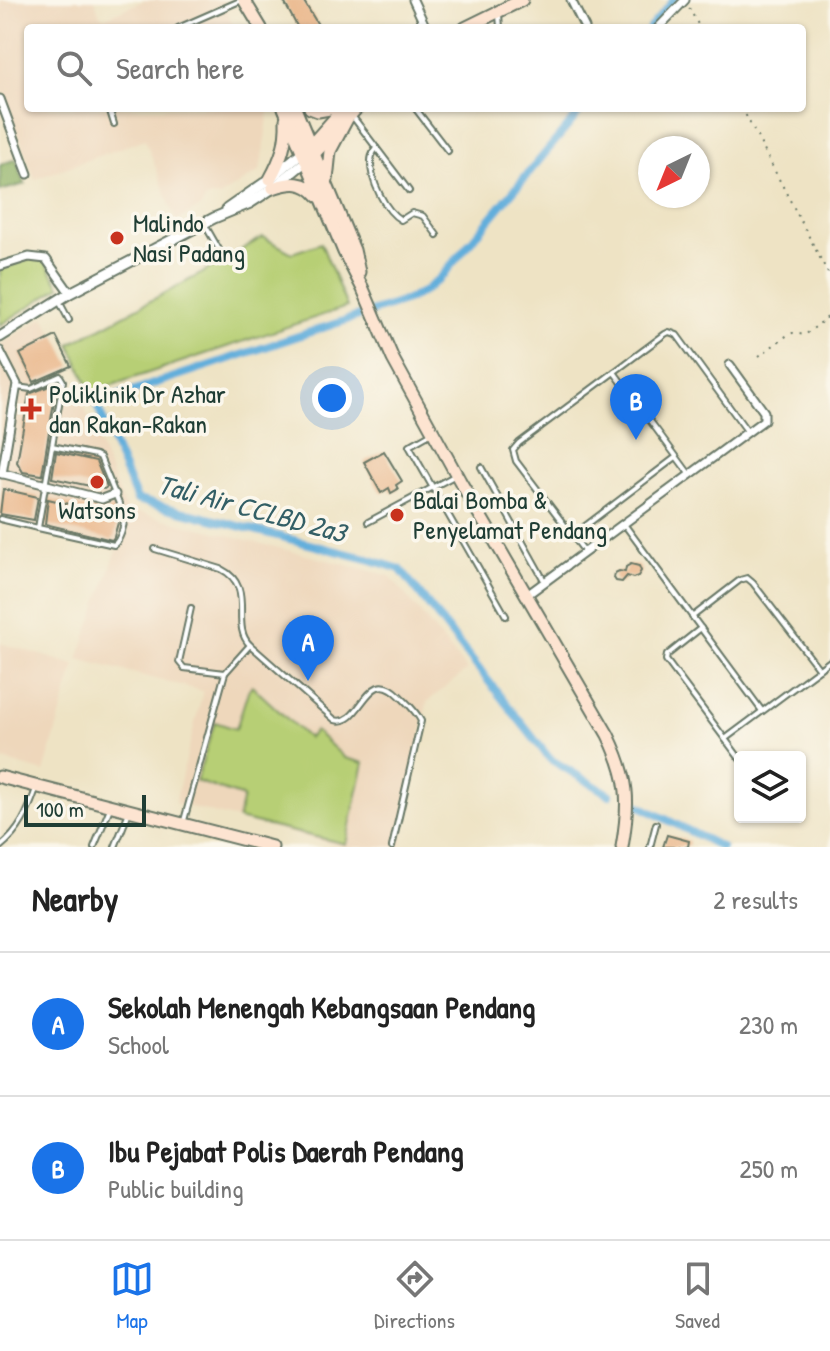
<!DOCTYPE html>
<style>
:root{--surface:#fff;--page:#f2f2f2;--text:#222;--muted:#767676;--line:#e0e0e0;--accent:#1a73e8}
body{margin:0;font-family:"Patrick Hand",sans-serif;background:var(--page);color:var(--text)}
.controls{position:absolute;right:24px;bottom:24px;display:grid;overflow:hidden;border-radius:8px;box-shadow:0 2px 6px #0004}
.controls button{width:72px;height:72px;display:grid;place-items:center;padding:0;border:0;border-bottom:2px solid var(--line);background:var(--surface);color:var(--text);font:40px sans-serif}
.compass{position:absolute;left:638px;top:136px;width:72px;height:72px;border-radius:50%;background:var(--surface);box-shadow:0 2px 6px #0004;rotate:223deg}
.scale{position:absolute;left:24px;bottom:20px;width:122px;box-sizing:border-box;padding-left:8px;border:4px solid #1f3d34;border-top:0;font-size:22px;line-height:28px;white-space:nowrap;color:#1f3d34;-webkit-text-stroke:6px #fbf7ec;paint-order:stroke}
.you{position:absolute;left:332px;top:398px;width:28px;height:28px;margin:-20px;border:6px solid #fff;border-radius:50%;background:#1a73e8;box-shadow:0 0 0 12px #1a73e833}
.badge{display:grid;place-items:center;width:52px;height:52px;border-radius:50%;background:var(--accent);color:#fff;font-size:26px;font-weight:700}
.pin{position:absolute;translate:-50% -66px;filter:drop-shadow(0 2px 4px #0008)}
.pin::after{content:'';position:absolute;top:42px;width:28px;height:24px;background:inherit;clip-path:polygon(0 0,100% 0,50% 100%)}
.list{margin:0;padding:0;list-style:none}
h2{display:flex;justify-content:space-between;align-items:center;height:104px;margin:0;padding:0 32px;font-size:34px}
h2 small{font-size:26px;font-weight:400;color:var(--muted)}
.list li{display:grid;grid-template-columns:52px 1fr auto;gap:24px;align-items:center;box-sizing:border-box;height:144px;padding:0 32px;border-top:2px solid var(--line)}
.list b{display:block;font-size:30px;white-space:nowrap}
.list p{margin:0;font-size:26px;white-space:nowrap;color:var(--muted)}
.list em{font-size:26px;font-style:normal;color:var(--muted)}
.icon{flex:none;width:44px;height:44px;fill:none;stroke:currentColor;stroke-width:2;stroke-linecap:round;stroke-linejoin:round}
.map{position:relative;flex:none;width:830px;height:847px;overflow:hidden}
.search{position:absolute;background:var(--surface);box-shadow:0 2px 6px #0004;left:24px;right:24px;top:24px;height:88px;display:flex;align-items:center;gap:20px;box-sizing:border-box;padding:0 28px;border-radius:8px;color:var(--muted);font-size:30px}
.sheet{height:392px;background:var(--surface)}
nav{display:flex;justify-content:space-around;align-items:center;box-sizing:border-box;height:112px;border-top:2px solid var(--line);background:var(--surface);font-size:22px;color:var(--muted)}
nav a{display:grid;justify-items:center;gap:4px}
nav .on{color:var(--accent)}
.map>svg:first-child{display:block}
</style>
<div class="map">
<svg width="830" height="847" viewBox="0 0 830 847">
<rect width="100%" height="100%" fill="#fbf7ec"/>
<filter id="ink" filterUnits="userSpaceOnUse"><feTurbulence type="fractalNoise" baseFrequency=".0125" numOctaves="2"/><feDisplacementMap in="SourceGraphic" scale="16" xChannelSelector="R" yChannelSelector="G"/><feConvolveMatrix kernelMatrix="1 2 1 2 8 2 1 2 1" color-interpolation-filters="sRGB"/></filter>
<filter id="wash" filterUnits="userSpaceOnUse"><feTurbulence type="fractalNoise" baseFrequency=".006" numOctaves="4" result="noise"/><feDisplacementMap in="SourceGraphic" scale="32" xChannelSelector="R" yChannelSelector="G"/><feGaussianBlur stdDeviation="1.8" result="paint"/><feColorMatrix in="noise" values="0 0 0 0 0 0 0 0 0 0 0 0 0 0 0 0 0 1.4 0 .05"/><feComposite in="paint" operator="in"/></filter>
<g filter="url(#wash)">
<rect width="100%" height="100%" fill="#eee3c4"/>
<g fill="#eed7bb">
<path d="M0,0H95L99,14L104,18L145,0H223L234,28H28V108H268L269,111L260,171L219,197H210L204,201L201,207L176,221L145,139L35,179L0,86Z"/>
<path d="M44,317L71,366L66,396L81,399L129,518L132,511L390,576L467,670L427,702L401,847H344L175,803L203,691L78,659L117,550L0,523V345Z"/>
<path d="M0,643L75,665L44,772L0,759Z"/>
</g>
<g fill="#b7cf74" stroke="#6b8654" stroke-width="2">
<path d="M263,237L292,253L321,243L347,307L91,392L70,344L199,275Z"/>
<path d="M31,259L45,261L60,287L0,325V269Z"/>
<path d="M252,686L308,738L315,731L345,758L364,763L346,844L238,819L243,797L196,781L215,722L236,729L248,691Z"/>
</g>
<path fill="#91b266" stroke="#58784d" stroke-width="2" d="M16,159L25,184L0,191V165Z"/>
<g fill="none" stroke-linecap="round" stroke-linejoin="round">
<g stroke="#62aedb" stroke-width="8">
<path d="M650,28L674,0"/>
<path d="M583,108L443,275L426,290L407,300L96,403L137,500L368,559L400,569L550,759L610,795"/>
<path d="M636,804L721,847"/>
</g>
</g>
<g id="blocks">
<g fill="#e9b385">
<path d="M283,0H303L320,28H298Z"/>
<path d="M56,336L71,366L34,382L20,354Z"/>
<path d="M57,383L42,475L23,472L17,462L29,394Z"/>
<path d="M384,451L402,481L396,485L398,489L391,493L389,488L381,493L364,462Z"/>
<path d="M56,452L96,461L107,487L104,489L52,478Z"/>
<path d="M3,489L38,497L34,520L0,514Z"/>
<path d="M48,499L104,512L115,507L119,519L114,537L112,540L45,524Z"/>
<path d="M631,564L639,566L641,571L638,576L633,578L627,576L622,582L616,581L614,578L615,573L619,571L625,572L626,567Z"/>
<path d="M667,835L689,841L688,847H663Z"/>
</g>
</g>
</g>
<g filter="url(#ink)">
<use href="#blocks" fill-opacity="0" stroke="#677766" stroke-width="2"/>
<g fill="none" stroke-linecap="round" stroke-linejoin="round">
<defs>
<g id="service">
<path d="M499,14L500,28"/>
<path d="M178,28L242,0"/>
<path d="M109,108L114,124"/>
<path d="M415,108L448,151"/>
<path d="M353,117L409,191"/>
<path d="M376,148C373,153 371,155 371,161C370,180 385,211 401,220L412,213L423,216L437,235"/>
<path d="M205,225L221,253"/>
<path d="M59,301L69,320"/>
<path d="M614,372L690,475"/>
<path d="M432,433L409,446L506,616"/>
<path d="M481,467L545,582"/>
<path d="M0,519L38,528L63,381L60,376L31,389L17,387"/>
<path d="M368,522L454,476"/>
<path d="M624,524L762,711"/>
<path d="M38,528L114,545C120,540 125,525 124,516L100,457L96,455L52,446"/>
<path d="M572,536L676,457"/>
<path d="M155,549L221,569C257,587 229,625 250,645"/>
<path d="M585,552L516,461L513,450L519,443L665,334L669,332L677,335L747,431"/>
<path d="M191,608L179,662L184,668L225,673"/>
<path d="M692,617L740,580L747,578L753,583L819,669"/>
<path d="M701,628L667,655L666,660L740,759"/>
<path d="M725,739L830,661"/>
<path d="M183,824L225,673L250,645L335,720C362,728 367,662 400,696C408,704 416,711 421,721L392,847"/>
<path d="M0,847C20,831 28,812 36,789"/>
<path d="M94,847L110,808"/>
<path d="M115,847L129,812"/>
<path d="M650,847L656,824"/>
</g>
<g id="minor">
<path d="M413,0L426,28"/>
<path d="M571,0L585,28"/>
<path d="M658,28L685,0"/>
<path d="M0,99L28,174"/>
<path d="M0,266L29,257L46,259L70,293"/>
<path d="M0,351L17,384L2,474"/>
<path d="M0,473L102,499L115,494"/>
<path d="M527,595L764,420V412L730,365"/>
</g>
<g id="tertiary">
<path d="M227,209L270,179L307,148"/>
<path d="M0,337L70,293L214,218L250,203L273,188L311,157"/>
</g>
<g id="secondary">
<path d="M244,0L261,28"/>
<path d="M465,28L522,0"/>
<path d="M284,108L344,252L363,289L393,359L460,481L608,735C629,778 630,801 622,847"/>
<path d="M295,108L354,250L359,272"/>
<path d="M310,108L318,111L335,108"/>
<path d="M311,145L344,108"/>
<path d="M314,154L357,108"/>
<path d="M270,179C281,159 287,143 286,119"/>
<path d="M327,180L330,151L346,121"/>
<path d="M273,188C291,182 305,180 318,196"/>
<path d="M0,777L272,847"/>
</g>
</defs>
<use href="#service" stroke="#677766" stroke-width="8"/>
<use href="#minor" stroke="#677766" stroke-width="11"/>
<use href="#tertiary" stroke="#677766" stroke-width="13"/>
<use href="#secondary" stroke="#677766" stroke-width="15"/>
<g stroke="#677766" stroke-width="2" stroke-dasharray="2 6" stroke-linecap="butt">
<path d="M689,8L700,28"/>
<path d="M742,108L830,277"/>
<path d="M759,356L789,334L793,333L805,335L830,315"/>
</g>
<use href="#service" stroke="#fff" stroke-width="4"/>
<use href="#minor" stroke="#fff" stroke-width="7"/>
<use href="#tertiary" stroke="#fff" stroke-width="9"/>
<use href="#secondary" stroke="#fde4d1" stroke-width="11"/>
</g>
</g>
<g fill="#c8321e" stroke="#fbf7ec" stroke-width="3">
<circle cx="117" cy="238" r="8"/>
<path d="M27 397h8v8h8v8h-8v8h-8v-8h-8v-8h8z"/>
<circle cx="97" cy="482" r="8"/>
<circle cx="397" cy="515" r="8"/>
</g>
<g text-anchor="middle" stroke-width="7" stroke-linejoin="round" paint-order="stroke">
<g font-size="26" fill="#1f3d34" stroke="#fbf7ec" text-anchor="start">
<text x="133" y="232">Malindo<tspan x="133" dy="30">Nasi Padang</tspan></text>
<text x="49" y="403">Poliklinik Dr Azhar<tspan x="49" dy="30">dan Rakan-Rakan</tspan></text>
<text x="413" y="509">Balai Bomba &amp;<tspan x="413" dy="30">Penyelamat Pendang</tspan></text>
<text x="97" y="519" text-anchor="middle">Watsons</text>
</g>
<g font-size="28" font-style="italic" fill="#335f66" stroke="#fbf7ec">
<text transform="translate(252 508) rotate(15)" y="10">Tali Air CCLBD 2a3</text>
</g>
</g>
</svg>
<div class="controls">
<button><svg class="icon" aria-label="layers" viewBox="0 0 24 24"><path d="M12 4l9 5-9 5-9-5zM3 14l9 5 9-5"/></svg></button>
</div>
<svg class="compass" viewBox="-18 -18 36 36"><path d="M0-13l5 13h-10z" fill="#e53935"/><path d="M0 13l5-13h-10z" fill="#767676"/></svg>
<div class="scale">100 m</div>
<div class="you"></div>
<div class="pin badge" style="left:308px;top:681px">A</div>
<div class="pin badge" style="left:636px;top:440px">B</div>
<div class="search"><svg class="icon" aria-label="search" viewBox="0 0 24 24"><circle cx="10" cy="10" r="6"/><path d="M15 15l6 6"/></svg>Search here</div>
</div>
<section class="sheet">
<h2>Nearby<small>2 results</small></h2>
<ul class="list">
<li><span class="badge">A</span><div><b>Sekolah Menengah Kebangsaan Pendang</b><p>School</p></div><em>230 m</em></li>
<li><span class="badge">B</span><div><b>Ibu Pejabat Polis Daerah Pendang</b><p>Public building</p></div><em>250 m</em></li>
</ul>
</section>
<nav>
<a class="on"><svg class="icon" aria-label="map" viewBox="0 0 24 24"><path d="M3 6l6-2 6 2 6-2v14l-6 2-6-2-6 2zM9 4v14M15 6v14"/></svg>Map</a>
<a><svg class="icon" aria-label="directions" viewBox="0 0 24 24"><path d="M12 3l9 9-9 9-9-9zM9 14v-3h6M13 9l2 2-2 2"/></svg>Directions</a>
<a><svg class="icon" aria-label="saved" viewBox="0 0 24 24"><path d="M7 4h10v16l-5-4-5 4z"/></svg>Saved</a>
</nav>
